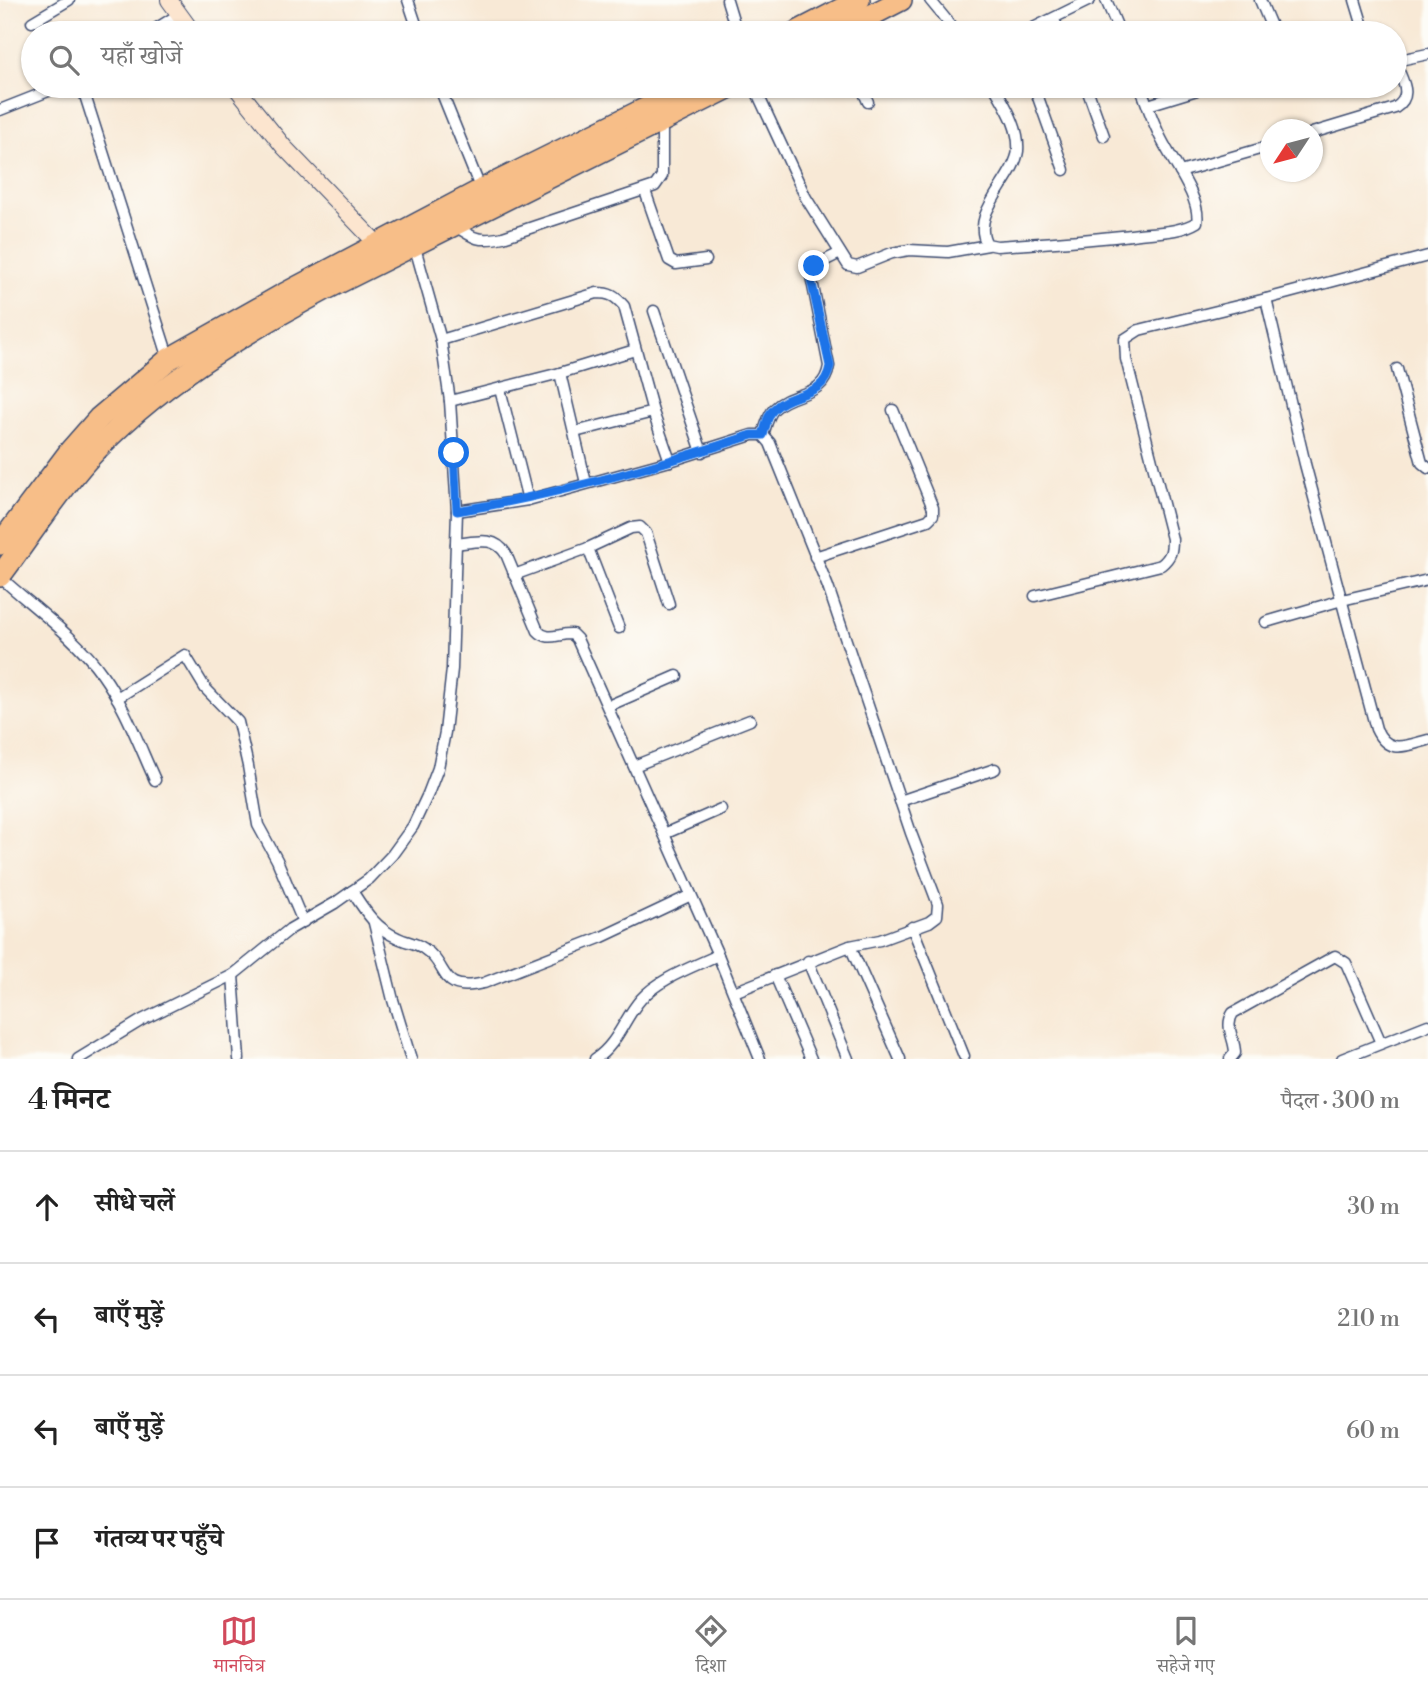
<!DOCTYPE html>
<html lang="hi">
<meta charset="utf-8">
<style>
:root{--surface:#fff;--page:#f2f2f2;--text:#222;--muted:#767676;--line:#e0e0e0;--accent:#d1495b}
body{margin:0;font-family:"Libre Bodoni","Noto Serif Devanagari",serif;background:var(--page);color:var(--text)}
.compass{position:absolute;left:1260px;top:119px;width:63px;height:63px;border-radius:50%;background:var(--surface);box-shadow:0 2px 5px #0004;rotate:234deg}
.stop{position:absolute;width:21px;height:21px;margin:-16px;border:5px solid #1a73e8;border-radius:50%;background:#fff}
.stop.end{background:#1a73e8;border-color:#fff;box-shadow:0 2px 7px #0008}
.list{margin:0;padding:0;list-style:none}
h2{display:flex;justify-content:space-between;align-items:center;height:91px;margin:0;padding:0 28px;font-size:30px}
h2 small{font-size:23px;font-weight:400;color:var(--muted)}
.list li{display:grid;grid-template-columns:46px 1fr auto;gap:21px;align-items:center;box-sizing:border-box;height:112px;padding:0 28px;border-top:2px solid var(--line)}
.list b{display:block;font-size:26px;white-space:nowrap}
.list em{font-size:23px;font-style:normal;color:var(--muted)}
.icon{flex:none;width:38px;height:38px;fill:none;stroke:currentColor;stroke-width:2;stroke-linecap:round;stroke-linejoin:round}
.map{position:relative;flex:none;width:1428px;height:1059px;overflow:hidden}
.search{position:absolute;background:var(--surface);box-shadow:0 2px 5px #0004;left:21px;right:21px;top:21px;height:77px;display:flex;align-items:center;gap:18px;box-sizing:border-box;padding:0 24px;border-radius:38px;color:var(--muted);font-size:26px}
.sheet{height:539px;background:var(--surface)}
nav{display:flex;justify-content:space-around;align-items:center;box-sizing:border-box;height:98px;border-top:2px solid var(--line);background:var(--surface);font-size:19px;color:var(--muted)}
nav a{display:grid;justify-items:center;gap:4px}
nav .on{color:var(--accent)}
.map>svg:first-child{display:block}
</style>
<div class="map">
<svg width="1428" height="1059" viewBox="0 0 1428 1059">
<rect width="100%" height="100%" fill="#fdfcf7"/>
<filter id="ink" filterUnits="userSpaceOnUse"><feTurbulence type="fractalNoise" baseFrequency=".0143" numOctaves="2"/><feDisplacementMap in="SourceGraphic" scale="14" xChannelSelector="R" yChannelSelector="G"/><feConvolveMatrix kernelMatrix="1 2 1 2 8 2 1 2 1" color-interpolation-filters="sRGB"/></filter>
<filter id="wash" filterUnits="userSpaceOnUse"><feTurbulence type="fractalNoise" baseFrequency=".00686" numOctaves="4" result="noise"/><feDisplacementMap in="SourceGraphic" scale="28" xChannelSelector="R" yChannelSelector="G"/><feGaussianBlur stdDeviation="1.57" result="paint"/><feColorMatrix in="noise" values="0 0 0 0 0 0 0 0 0 0 0 0 0 0 0 0 0 1.4 0 .05"/><feComposite in="paint" operator="in"/></filter>
<g filter="url(#wash)">
<rect width="100%" height="100%" fill="#f8e9d6"/>
</g>
<g filter="url(#ink)">
<g fill="none" stroke-linecap="round" stroke-linejoin="round">
<defs>
<g id="street">
<path d="M408,0L419,33"/>
<path d="M727,0L737,33"/>
<path d="M930,0L957,33"/>
<path d="M1106,0L1120,33"/>
<path d="M1260,0L1274,33"/>
<path d="M1355,0L1365,33"/>
<path d="M1053,19L1061,33"/>
<path d="M32,22L69,0"/>
<path d="M149,33L178,15"/>
<path d="M1023,33L1090,0"/>
<path d="M1395,61L1428,54"/>
<path d="M82,86L169,359"/>
<path d="M439,86L481,190"/>
<path d="M754,86L806,198L848,265L857,267L892,253L909,250L948,252L988,245"/>
<path d="M861,86L868,102"/>
<path d="M994,86C1005,106 1020,127 1018,151C1014,180 969,214 987,244L997,246C1045,243 1092,240 1139,234C1158,232 1181,232 1197,222C1202,198 1167,155 1158,132C1151,117 1146,101 1140,86"/>
<path d="M1034,86L1064,170"/>
<path d="M1086,86L1104,136"/>
<path d="M1148,105L1210,86"/>
<path d="M0,110L61,86"/>
<path d="M1312,133L1395,108C1415,95 1401,80 1395,61"/>
<path d="M1180,172L1270,146"/>
<path d="M645,191L669,260L676,264L706,260"/>
<path d="M454,225C474,239 479,242 503,237L655,186L662,176V121"/>
<path d="M1266,299L1428,256"/>
<path d="M654,311L702,452"/>
<path d="M441,340L597,293C610,293 615,296 624,306L653,412L670,461"/>
<path d="M1397,369L1422,463L1428,468"/>
<path d="M560,373L586,483"/>
<path d="M500,389L528,500"/>
<path d="M450,401L560,373L635,350"/>
<path d="M575,432L653,412"/>
<path d="M763,435C766,426 768,415 774,409C793,390 824,399 829,366L810,271L814,266L840,253"/>
<path d="M457,511L528,500L670,461L752,435H763L770,443L828,587L911,833L938,904L937,916L929,922L880,940L850,946L734,992"/>
<path d="M456,544C476,542 494,535 506,554L538,631C548,642 559,633 572,634L577,639L718,955L760,1059"/>
<path d="M588,548L619,628"/>
<path d="M815,557L928,520L933,515V508L893,410"/>
<path d="M514,575L588,548L631,528L640,527L646,533L669,604"/>
<path d="M0,577C33,607 77,638 102,674C125,706 139,745 155,780"/>
<path d="M1035,596L1161,565C1171,557 1172,551 1172,539L1126,359L1125,339L1139,330L1266,299L1305,464L1376,729C1388,755 1405,746 1428,740"/>
<path d="M1266,622L1342,600L1428,580"/>
<path d="M117,698L185,655L205,688L238,722L248,766L258,825L277,860L303,922"/>
<path d="M608,706L677,676"/>
<path d="M634,766L750,720"/>
<path d="M900,801L995,769"/>
<path d="M664,834L721,809"/>
<path d="M352,891C365,911 375,928 398,938C406,942 416,943 423,948C451,966 437,994 484,983L602,937L691,895"/>
<path d="M374,923L393,1000L411,1059"/>
<path d="M912,927L964,1056"/>
<path d="M850,946L900,1059"/>
<path d="M808,961L848,1059"/>
<path d="M233,975L239,1059"/>
<path d="M775,975L811,1059"/>
<path d="M78,1059L142,1020L233,975L290,929L335,903L369,879L392,855L413,826L428,794L438,768L445,732L452,669L457,511L450,401L441,340L414,244"/>
<path d="M595,1059C618,1044 624,1018 641,999C660,978 693,967 718,955"/>
<path d="M1230,1059L1235,1053C1235,1038 1224,1027 1233,1013L1335,956L1346,963L1381,1043"/>
<path d="M1342,1059L1428,1025"/>
</g>
<g id="secondary">
<path d="M169,0L193,33"/>
<path d="M235,86L284,147L385,252"/>
</g>
<g id="highway">
<path d="M795,33L859,0"/>
<path d="M837,33L901,0"/>
<path d="M0,544L70,451L99,418L169,359L284,294L481,190L691,86"/>
<path d="M0,576C29,538 55,496 87,460C153,387 240,335 326,289L732,86"/>
</g>
</defs>
<use href="#street" stroke="#3c4b70" stroke-width="13"/>
<use href="#secondary" stroke="#3c4b70" stroke-width="18"/>
<use href="#highway" stroke="#3c4b70" stroke-width="24"/>
<use href="#street" stroke="#fff" stroke-width="10"/>
<use href="#secondary" stroke="#fce5cf" stroke-width="16"/>
<use href="#highway" stroke="#f7be88" stroke-width="21"/>
</g>
</g>
<g fill="none" stroke-linecap="round" stroke-linejoin="round" filter="url(#ink)">
<path stroke="#1a73e8" stroke-width="9" d="M454,453L457,511C557,495 655,467 752,435H763C766,426 767,415 774,409C793,390 824,399 830,366L810,275L814,266"/>
</g>
</svg>
<svg class="compass" viewBox="-18 -18 36 36"><path d="M0-13l5 13h-10z" fill="#e53935"/><path d="M0 13l5-13h-10z" fill="#767676"/></svg>
<div class="stop" style="left:454px;top:453px"></div>
<div class="stop end" style="left:814px;top:266px"></div>
<div class="search"><svg class="icon" aria-label="search" viewBox="0 0 24 24"><circle cx="10" cy="10" r="6"/><path d="M15 15l6 6"/></svg>यहाँ खोजें</div>
</div>
<section class="sheet">
<h2>4 मिनट<small>पैदल · 300 m</small></h2>
<ul class="list">
<li><svg class="icon" aria-label="ahead" viewBox="0 0 24 24"><path d="M12 20V5M6 11l6-6 6 6"/></svg><div><b>सीधे चलें</b></div><em>30 m</em></li>
<li><svg class="icon" aria-label="left" viewBox="0 0 24 24"><path d="M17 20v-9H6M10 6l-5 5 5 5"/></svg><div><b>बाएँ मुड़ें</b></div><em>210 m</em></li>
<li><svg class="icon" aria-label="left" viewBox="0 0 24 24"><path d="M17 20v-9H6M10 6l-5 5 5 5"/></svg><div><b>बाएँ मुड़ें</b></div><em>60 m</em></li>
<li><svg class="icon" aria-label="arrive" viewBox="0 0 24 24"><path d="M6 21V4h12l-3 4 3 4H6"/></svg><div><b>गंतव्य पर पहुँचे</b></div></li>
</ul>
</section>
<nav>
<a class="on"><svg class="icon" aria-label="map" viewBox="0 0 24 24"><path d="M3 6l6-2 6 2 6-2v14l-6 2-6-2-6 2zM9 4v14M15 6v14"/></svg>मानचित्र</a>
<a><svg class="icon" aria-label="directions" viewBox="0 0 24 24"><path d="M12 3l9 9-9 9-9-9zM9 14v-3h6M13 9l2 2-2 2"/></svg>दिशा</a>
<a><svg class="icon" aria-label="saved" viewBox="0 0 24 24"><path d="M7 4h10v16l-5-4-5 4z"/></svg>सहेजे गए</a>
</nav>
